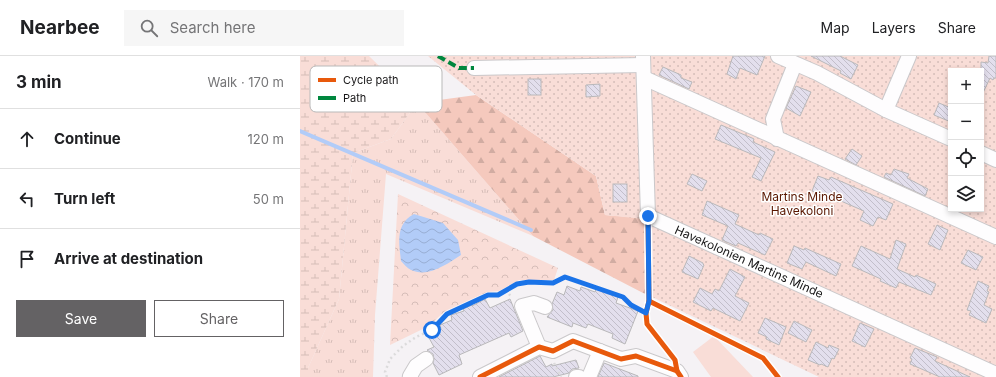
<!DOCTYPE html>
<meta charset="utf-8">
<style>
:root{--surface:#fff;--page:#f6f6f6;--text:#202124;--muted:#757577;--line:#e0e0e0;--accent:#646264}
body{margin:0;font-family:Inter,sans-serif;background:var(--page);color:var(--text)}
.controls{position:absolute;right:12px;top:12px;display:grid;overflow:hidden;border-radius:0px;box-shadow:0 2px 6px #0003}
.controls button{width:36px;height:36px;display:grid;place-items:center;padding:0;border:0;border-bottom:1px solid var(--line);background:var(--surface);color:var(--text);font:20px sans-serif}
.stop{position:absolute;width:12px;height:12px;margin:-9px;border:3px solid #1a73e8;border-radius:50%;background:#fff}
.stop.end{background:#1a73e8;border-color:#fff;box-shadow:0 1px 4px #0008}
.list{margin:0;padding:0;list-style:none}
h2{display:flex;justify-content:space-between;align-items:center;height:52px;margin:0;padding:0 16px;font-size:17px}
h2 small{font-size:13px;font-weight:400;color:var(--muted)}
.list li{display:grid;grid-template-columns:26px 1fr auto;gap:12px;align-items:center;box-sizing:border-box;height:60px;padding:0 16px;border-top:1px solid var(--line)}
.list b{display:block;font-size:15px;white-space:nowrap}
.list em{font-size:13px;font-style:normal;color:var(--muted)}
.actions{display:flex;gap:8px;padding:12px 16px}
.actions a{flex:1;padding:9px 0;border:1px solid var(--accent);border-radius:0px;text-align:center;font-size:14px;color:var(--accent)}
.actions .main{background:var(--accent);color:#fff}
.icon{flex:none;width:22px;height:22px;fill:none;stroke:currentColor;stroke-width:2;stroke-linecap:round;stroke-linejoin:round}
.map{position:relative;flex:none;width:696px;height:321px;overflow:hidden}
header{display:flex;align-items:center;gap:24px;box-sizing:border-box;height:56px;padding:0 20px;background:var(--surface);border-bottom:1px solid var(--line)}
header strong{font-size:19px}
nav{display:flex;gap:22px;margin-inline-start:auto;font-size:14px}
.search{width:280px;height:36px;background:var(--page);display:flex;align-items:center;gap:10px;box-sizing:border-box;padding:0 14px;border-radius:0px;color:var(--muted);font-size:15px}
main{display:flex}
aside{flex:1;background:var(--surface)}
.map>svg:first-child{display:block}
</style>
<header>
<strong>Nearbee</strong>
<div class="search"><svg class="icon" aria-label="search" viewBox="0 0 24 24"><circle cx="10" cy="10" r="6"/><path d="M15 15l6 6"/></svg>Search here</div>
<nav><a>Map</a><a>Layers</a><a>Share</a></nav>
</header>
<main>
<aside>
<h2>3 min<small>Walk · 170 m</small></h2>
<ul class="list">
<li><svg class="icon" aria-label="ahead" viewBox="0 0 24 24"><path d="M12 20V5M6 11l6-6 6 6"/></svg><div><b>Continue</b></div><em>120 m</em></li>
<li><svg class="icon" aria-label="left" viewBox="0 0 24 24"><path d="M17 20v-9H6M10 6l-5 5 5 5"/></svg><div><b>Turn left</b></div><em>50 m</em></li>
<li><svg class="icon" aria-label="arrive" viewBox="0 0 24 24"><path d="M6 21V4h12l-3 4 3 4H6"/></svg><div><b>Arrive at destination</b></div></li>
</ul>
<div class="actions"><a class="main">Save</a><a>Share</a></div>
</aside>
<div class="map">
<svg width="696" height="321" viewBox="0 0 696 321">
<defs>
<pattern id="grass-tufts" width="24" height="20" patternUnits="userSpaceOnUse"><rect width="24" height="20" fill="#f9ddd7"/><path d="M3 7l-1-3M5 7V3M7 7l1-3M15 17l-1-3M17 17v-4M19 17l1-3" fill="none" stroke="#d5bdb8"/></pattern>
<pattern id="forest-firs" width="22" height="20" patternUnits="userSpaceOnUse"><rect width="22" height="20" fill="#f5c9bd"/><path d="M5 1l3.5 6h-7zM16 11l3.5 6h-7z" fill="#d1aca2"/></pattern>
<pattern id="wetland-marsh" width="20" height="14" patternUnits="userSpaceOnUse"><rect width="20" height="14" fill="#f9ddd7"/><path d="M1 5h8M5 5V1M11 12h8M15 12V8" fill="none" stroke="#d5bdb8"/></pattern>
<pattern id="park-crowns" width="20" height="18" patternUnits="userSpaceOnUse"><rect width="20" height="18" fill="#f9ddd7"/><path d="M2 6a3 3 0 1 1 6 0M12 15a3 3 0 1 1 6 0" fill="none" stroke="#d5bdb8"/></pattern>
<pattern id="garden-dots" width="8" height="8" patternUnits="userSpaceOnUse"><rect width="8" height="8" fill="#f9ddd7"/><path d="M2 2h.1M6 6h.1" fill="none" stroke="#d5bdb8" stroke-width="1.8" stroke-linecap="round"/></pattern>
<pattern id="water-waves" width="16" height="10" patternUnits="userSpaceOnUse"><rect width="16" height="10" fill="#b2ccf8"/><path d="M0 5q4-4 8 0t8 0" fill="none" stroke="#98aed4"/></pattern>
<pattern id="building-back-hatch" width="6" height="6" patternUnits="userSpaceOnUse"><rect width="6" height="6" fill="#e3dfed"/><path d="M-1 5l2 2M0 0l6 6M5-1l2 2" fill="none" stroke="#c2beca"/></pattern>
</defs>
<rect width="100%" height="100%" fill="#f5f2f5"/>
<path fill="url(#grass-tufts)" d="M117,47L233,180L86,118L75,259L73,321H8V312L39,243L53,97L91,83Z"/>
<path fill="url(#forest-firs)" d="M176,39L296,120L305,159L344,162L345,238L233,180L117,47Z"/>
<path fill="url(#wetland-marsh)" d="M0,0H69L117,47L91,83L53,97L39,243L8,312V321H0Z"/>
<path fill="url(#park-crowns)" d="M98,138L258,212L254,224H219L199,235L187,236L145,255L129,270L90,289Z"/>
<path fill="url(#garden-dots)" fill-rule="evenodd" d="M128,0H696V321H519L346,238L344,163L305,159L296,120L176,39ZM651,15H681V153H651Z"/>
<path fill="#f9ddd7" d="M414,280L453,321H411L393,296Z"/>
<path fill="url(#water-waves)" d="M114,158L143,167L158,184L161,199C147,208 128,222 111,214C107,212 104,208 101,205C99,187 95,168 114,158Z"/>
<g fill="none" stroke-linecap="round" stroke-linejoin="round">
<path stroke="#b2ccf8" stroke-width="4" d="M0,75L231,174"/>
</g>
<g fill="url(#building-back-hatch)" stroke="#b9b8ba">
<path d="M433,0H465L457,19L440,12L436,23L427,18Z"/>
<path d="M511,0H540L558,9L551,23L540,17L541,15Z"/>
<path d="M689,0H696V22H694L693,24L690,22L681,41V6L688,7Z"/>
<path d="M363,11L381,19V22L392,26L389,33L359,19Z"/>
<rect x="228" y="23" width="13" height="16"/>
<path d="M300,28V40L286,41V29Z"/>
<path d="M496,30L511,36L500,60L486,52Z"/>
<path d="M639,47L651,52V66L634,59Z"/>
<path d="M421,69L452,82L454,83L453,86L475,96L461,125L452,121L461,102L415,83Z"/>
<path d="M552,93L562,100L556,109L545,103Z"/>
<path d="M594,113L609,118L607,122L628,133L625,140L584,121L586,117L591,119Z"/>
<path d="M392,118L407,125L402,135L387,128Z"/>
<path d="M518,120L529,124L531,121L593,148L586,164L578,161L573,170L560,164L564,155L534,142L533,144L512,135Z"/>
<rect x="313" y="128" width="14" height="18"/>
<path d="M407,145L439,159L435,168L459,179L460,177L473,183L465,199L438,187L436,190L422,184L428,170L402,159Z"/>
<path d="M637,169L648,174L640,194L628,188Z"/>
<path d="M596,184L606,188L597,213L615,221L616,219L636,228L631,239L599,226L596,232L580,225L581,223L552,210L561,190L590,203Z"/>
<path d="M494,190L504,194L505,192L541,208L536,220L506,206L502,213L487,207Z"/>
<path d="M668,194L683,201L676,214L661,207Z"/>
<path d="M389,200L403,207V208L404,209L398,223L382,216Z"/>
<path d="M430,213L445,221L435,240L449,247L440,265L413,252L411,255L393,246L400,232L412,238L415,233L419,235Z"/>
<path d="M678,225L689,230L687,235L689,236L684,249L692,253L686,267L669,259L671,255L667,254Z"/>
<path d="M267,230L280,235L281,231L295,236L296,233L309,237L318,241L316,247L338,255L325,288L312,282L313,278L288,268L286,272L273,267L272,271L247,261L253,254L252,248L257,236L264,239Z"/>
<path d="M185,243L190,252L210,243L223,275L211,281L209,277L159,299L162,308L139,319L133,307L134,303L133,298L127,294L134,291L128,280L141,273L140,269L152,264L151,259L164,255L163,253L172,249V250Z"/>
<path d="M465,262L486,271L479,289L466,283L467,281L458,277Z"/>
<path d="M494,265L512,274L506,286L488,277Z"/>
<path d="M560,267L574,273L565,291L552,285Z"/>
<path d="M516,286L528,292L529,289L539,293L534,303L532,302L528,311L521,308L520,309L508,304Z"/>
<path d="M615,292L637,301L635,305L670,321H640L610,308L612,303L610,302Z"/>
<path d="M240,300L246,311L252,308V310L276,304L279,312L272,313L269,317L253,321H199Z"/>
<path d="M304,307L338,320V321H298Z"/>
</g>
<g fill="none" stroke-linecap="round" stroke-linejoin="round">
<defs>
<g id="minor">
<path d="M343,0L348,160L696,318"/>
<path d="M478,0L517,17L586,54L651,83"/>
<path d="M174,12L343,9"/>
<path d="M344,22L696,181"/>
<path d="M586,54L609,0"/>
<path d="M477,83L473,63L495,8"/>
<path d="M681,97L696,104"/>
<path d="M239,291L222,250L234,247L245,251"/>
<path d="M111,321L110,320L116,310L126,303"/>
<path d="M180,321L239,291L253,295L273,285L321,303L336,300L377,315L381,321"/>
<path d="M276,321H279"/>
<path d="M289,321L300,295"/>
</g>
</defs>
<use href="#minor" stroke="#cac8ca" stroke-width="16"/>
<g stroke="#dcdbdc" stroke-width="2.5" stroke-dasharray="2 3" stroke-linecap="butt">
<path d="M206,234L212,242"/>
<path d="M254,307L261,321"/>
<path d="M87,321L85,316L90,303L103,290L116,281L132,274L147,258L188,239H198L217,228L229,226L253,227L265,221L323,241L331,249L346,257"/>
</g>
<use href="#minor" stroke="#fefdfe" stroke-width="14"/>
<path stroke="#00873e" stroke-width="4" stroke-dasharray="8 4" stroke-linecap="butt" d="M138,0L159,12H174"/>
<defs>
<g id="cycleway">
<path d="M348,160L349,245L463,302L478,321"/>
<path d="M349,245L346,257L347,268L375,304L377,315"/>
<path d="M180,321L239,291L253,295L273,285L321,303L336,300L377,315L381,321"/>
</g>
</defs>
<use href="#cycleway" stroke="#fff" stroke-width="8"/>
<use href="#cycleway" stroke="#e8590c" stroke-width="5"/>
</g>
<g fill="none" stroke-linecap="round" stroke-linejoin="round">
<path stroke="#1a73e8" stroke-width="5" d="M132,274L147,258L188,239H198L217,228L229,226L253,227L265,221L323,241L331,249L346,257L349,245L348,160"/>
</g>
<g text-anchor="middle" stroke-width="3" stroke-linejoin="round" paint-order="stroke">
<g font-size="12" fill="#5a1701" stroke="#fff">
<text x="502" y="145">Martins Minde<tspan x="502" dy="14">Havekoloni</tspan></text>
</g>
<g font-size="12" fill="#161516" stroke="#fff">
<text transform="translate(449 206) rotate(24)" y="4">Havekolonien Martins Minde</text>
</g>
</g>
<rect x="10" y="10" width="132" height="46" rx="6" fill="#fff" stroke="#b9b9b9" stroke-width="1"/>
<rect x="18" y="22" width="18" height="4" fill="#e8590c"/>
<rect x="18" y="40" width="18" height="4" fill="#00873e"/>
<g font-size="11" fill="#161516">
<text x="43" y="28">Cycle path</text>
<text x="43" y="46">Path</text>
</g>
</svg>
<div class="controls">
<button>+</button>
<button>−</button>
<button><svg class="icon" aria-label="locate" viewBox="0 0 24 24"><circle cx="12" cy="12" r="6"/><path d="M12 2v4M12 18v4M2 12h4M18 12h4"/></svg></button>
<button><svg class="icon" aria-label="layers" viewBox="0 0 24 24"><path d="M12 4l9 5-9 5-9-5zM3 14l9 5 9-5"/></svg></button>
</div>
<div class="stop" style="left:132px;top:274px"></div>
<div class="stop end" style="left:348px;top:160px"></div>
</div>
</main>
